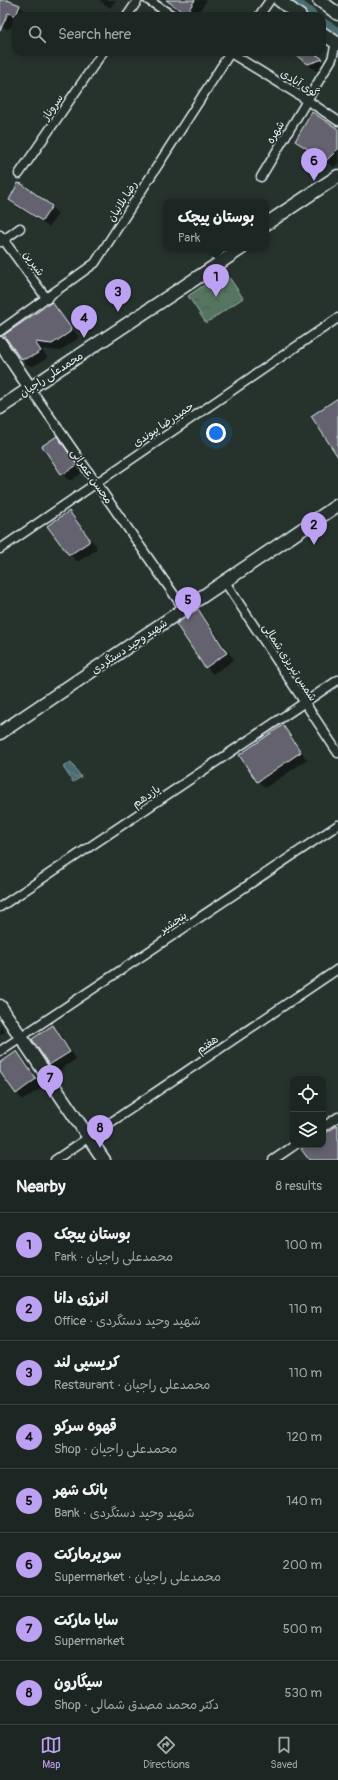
<!DOCTYPE html>
<meta charset="utf-8">
<style>
:root{--surface:#1c2622;--page:#29322f;--text:#f1f3f6;--muted:#a0a5a5;--line:#3a4340;--accent:#bca0f2}
body{margin:0;font-family:Pangolin,"Playpen Sans Arabic",sans-serif;background:var(--page);color:var(--text)}
.controls{position:absolute;right:12px;bottom:12px;display:grid;overflow:hidden;border-radius:8px;box-shadow:0 2px 6px #0003}
.controls button{width:36px;height:36px;display:grid;place-items:center;padding:0;border:0;border-bottom:1px solid var(--line);background:var(--surface);color:var(--text);font:20px sans-serif}
.you{position:absolute;left:216px;top:433px;width:14px;height:14px;margin:-10px;border:3px solid #fff;border-radius:50%;background:#1a73e8;box-shadow:0 0 0 6px #1a73e833}
.badge{display:grid;place-items:center;width:26px;height:26px;border-radius:50%;background:var(--accent);color:#111;font-size:13px;font-weight:700}
.pin{position:absolute;translate:-50% -33px;filter:drop-shadow(0 1px 2px #0008)}
.pin::after{content:'';position:absolute;top:21px;width:14px;height:12px;background:inherit;clip-path:polygon(0 0,100% 0,50% 100%)}
.popup{position:absolute;left:163px;top:199px;width:106px;height:52px;box-sizing:border-box;display:grid;place-content:center;border-radius:8px;background:var(--surface);filter:drop-shadow(0 1px 3px #0005);font-size:13px;white-space:nowrap;color:var(--muted)}
.popup b{font-size:15px;color:var(--text)}
.popup::after{content:'';position:absolute;left:50%;top:100%;margin-left:-8px;border:8px solid transparent;border-top-color:var(--surface)}
.list{margin:0;padding:0;list-style:none}
h2{display:flex;justify-content:space-between;align-items:center;height:52px;margin:0;padding:0 16px;font-size:17px}
h2 small{font-size:13px;font-weight:400;color:var(--muted)}
.list li{display:grid;grid-template-columns:26px 1fr auto;gap:12px;align-items:center;box-sizing:border-box;height:64px;padding:0 16px;border-top:1px solid var(--line)}
.list b{display:block;font-size:15px;white-space:nowrap}
.list p{margin:0;font-size:13px;white-space:nowrap;color:var(--muted)}
.list em{font-size:13px;font-style:normal;color:var(--muted)}
.icon{flex:none;width:22px;height:22px;fill:none;stroke:currentColor;stroke-width:2;stroke-linecap:round;stroke-linejoin:round}
.map{position:relative;flex:none;width:338px;height:1160px;overflow:hidden}
.search{position:absolute;background:var(--surface);box-shadow:0 2px 6px #0003;left:12px;right:12px;top:12px;height:44px;display:flex;align-items:center;gap:10px;box-sizing:border-box;padding:0 14px;border-radius:12px;color:var(--muted);font-size:15px}
.sheet{height:564px;background:var(--surface)}
nav{display:flex;justify-content:space-around;align-items:center;box-sizing:border-box;height:56px;border-top:1px solid var(--line);background:var(--surface);font-size:11px;color:var(--muted)}
nav a{display:grid;justify-items:center;gap:2px}
nav .on{color:var(--accent)}
.map>svg:first-child{display:block}
</style>
<div class="map">
<svg width="338" height="1160" viewBox="0 0 338 1160">
<defs>
<pattern id="park-crowns" width="20" height="18" patternUnits="userSpaceOnUse"><rect width="20" height="18" fill="#55755e"/><path d="M2 6a3 3 0 1 1 6 0M12 15a3 3 0 1 1 6 0" fill="none" stroke="#4d5c53"/></pattern>
<pattern id="water-waves" width="16" height="10" patternUnits="userSpaceOnUse"><rect width="16" height="10" fill="#4c6c73"/><path d="M0 5q4-4 8 0t8 0" fill="none" stroke="#668188"/></pattern>
</defs>
<rect width="100%" height="100%" fill="#26332d"/>
<filter id="ink" filterUnits="userSpaceOnUse"><feTurbulence type="fractalNoise" baseFrequency=".025" numOctaves="2"/><feDisplacementMap in="SourceGraphic" scale="8" xChannelSelector="R" yChannelSelector="G"/><feConvolveMatrix kernelMatrix="1 2 1 2 8 2 1 2 1" color-interpolation-filters="sRGB"/></filter>
<g filter="url(#ink)">
<path fill="url(#park-crowns)" stroke="#9eb3ab" d="M225,271L243,298L206,323L188,296Z"/>
<path fill="url(#water-waves)" stroke="#8aa1a8" d="M71,762L81,777L73,782L63,767Z"/>
<g fill="#0007">
<path d="M0,0L20,6L27,13L26,16H16L11,28L7,29L0,26Z"/>
<path d="M99,0H116L110,8Z"/>
<path d="M167,0H207L196,16H187Z"/>
<path d="M292,52H311L329,67L316,71Z"/>
<path d="M338,131V163L334,167L303,148L296,141Z"/>
<path d="M10,200L51,207L58,214L49,227L17,207Z"/>
<path d="M52,303L78,336L77,339L60,351L41,349L48,358L33,366L28,365L20,357Z"/>
<path d="M57,437L64,444L83,472L72,480H69L61,473Z"/>
<path d="M69,512L76,519L96,546V550L79,561H76L69,553Z"/>
<path d="M198,610L205,617L234,660L213,674L206,667Z"/>
<path d="M283,727L290,734L307,760L265,788L258,781Z"/>
<path d="M0,1024L5,1032L0,1035Z"/>
<path d="M53,1027L60,1034L76,1059L57,1072L50,1065L33,1040Z"/>
<path d="M17,1052L24,1059L43,1087L23,1100L16,1093L0,1070V1064Z"/>
</g>
<g fill="none" stroke-linecap="round" stroke-linejoin="round">
<g stroke="#4c6c73" stroke-width="16">
<path d="M288,0L309,16"/>
<path d="M322,26L338,36"/>
</g>
</g>
<g fill="#63626e" stroke="#e8f1f8">
<path d="M0,0H7L20,5L16,16L8,13L0,31Z"/>
<path d="M166,0H195L186,14Z"/>
<path d="M291,52H312L323,59L308,64Z"/>
<path d="M312,112L338,129V149L326,161L295,141Z"/>
<path d="M18,183L22,184L52,206L42,221L9,200Z"/>
<path d="M52,302L71,328L70,332L52,344L35,342L41,351L33,356H31L25,359L20,358L4,335Z"/>
<path d="M338,398V457L311,416Z"/>
<path d="M57,436L77,465L65,473L61,474L42,446Z"/>
<path d="M69,511L89,538V542L71,554H68L47,526Z"/>
<path d="M198,609L227,653L205,668L176,624Z"/>
<path d="M283,725L301,752L257,782L239,755Z"/>
<path d="M53,1025L70,1052L49,1065L32,1039Z"/>
<path d="M17,1051L36,1079L16,1094L0,1072V1063Z"/>
<path d="M338,1125V1160H309L301,1149L308,1145H323V1135Z"/>
</g>
<g fill="none" stroke-linecap="round" stroke-linejoin="round">
<defs>
<g id="street">
<path d="M148,0L173,16"/>
<path d="M127,16L138,0"/>
<path d="M259,16L270,0"/>
<path d="M229,52L307,100L338,121"/>
<path d="M19,174L103,52"/>
<path d="M261,177L332,59L336,43"/>
<path d="M0,235L47,299"/>
<path d="M1,242L20,228"/>
<path d="M0,331L95,263L230,53"/>
<path d="M30,388L184,609"/>
<path d="M0,549L338,318"/>
<path d="M225,582L338,753"/>
<path d="M0,907L338,680"/>
<path d="M0,1051L338,825"/>
<path d="M323,1127L338,1117"/>
<path d="M55,1160L338,969"/>
<path d="M273,1160L295,1145"/>
</g>
<g id="secondary">
<path d="M279,0L300,16"/>
<path d="M319,0L338,14"/>
<path d="M322,33L338,44"/>
<path d="M266,224L338,176"/>
<path d="M0,343L30,388"/>
<path d="M0,408L242,248"/>
<path d="M0,733L338,505"/>
<path d="M0,1006L104,1160"/>
</g>
</defs>
<use href="#street" stroke="#e8f1f8" stroke-width="11"/>
<use href="#secondary" stroke="#e8f1f8" stroke-width="15"/>
<use href="#street" stroke="#26332d" stroke-width="8"/>
<use href="#secondary" stroke="#26332d" stroke-width="12"/>
</g>
</g>
<g text-anchor="middle" stroke-width="3.5" stroke-linejoin="round" paint-order="stroke">
<g font-size="11" fill="#e8f1f8" stroke="#26332d">
<text transform="translate(300 83) rotate(32)" y="4">گوی آبادی</text>
<text transform="translate(52 107) rotate(-56)" y="4">سروناز</text>
<text transform="translate(275 132) rotate(-59)" y="4">شهره</text>
<text transform="translate(122 201) rotate(-58)" y="4">رضا بلانیان</text>
<text transform="translate(34 263) rotate(54)" y="4">شیرین</text>
<text transform="translate(51 374) rotate(-33)" y="4">محمدعلی راجیان</text>
<text transform="translate(163 424) rotate(-34)" y="4">حمیدرضا پیوندی</text>
<text transform="translate(92 476) rotate(55)" y="4">محسن عمرانی</text>
<text transform="translate(129 646) rotate(-34)" y="4">شهید وحید دستگردی</text>
<text transform="translate(290 662) rotate(57)" y="4">شمس تبریزی شمالی</text>
<text transform="translate(146 796) rotate(-34)" y="4">یازدهم</text>
<text transform="translate(173 922) rotate(-34)" y="4">پنجشیر</text>
<text transform="translate(207 1044) rotate(-34)" y="4">هفتم</text>
</g>
</g>
</svg>
<div class="controls">
<button><svg class="icon" aria-label="locate" viewBox="0 0 24 24"><circle cx="12" cy="12" r="6"/><path d="M12 2v4M12 18v4M2 12h4M18 12h4"/></svg></button>
<button><svg class="icon" aria-label="layers" viewBox="0 0 24 24"><path d="M12 4l9 5-9 5-9-5zM3 14l9 5 9-5"/></svg></button>
</div>
<div class="you"></div>
<div class="pin badge" style="left:216px;top:297px">1</div>
<div class="popup"><b>بوستان پیچک</b>Park</div>
<div class="pin badge" style="left:314px;top:545px">2</div>
<div class="pin badge" style="left:118px;top:312px">3</div>
<div class="pin badge" style="left:84px;top:338px">4</div>
<div class="pin badge" style="left:188px;top:620px">5</div>
<div class="pin badge" style="left:314px;top:181px">6</div>
<div class="pin badge" style="left:50px;top:1098px">7</div>
<div class="pin badge" style="left:100px;top:1148px">8</div>
<div class="search"><svg class="icon" aria-label="search" viewBox="0 0 24 24"><circle cx="10" cy="10" r="6"/><path d="M15 15l6 6"/></svg>Search here</div>
</div>
<section class="sheet">
<h2>Nearby<small>8 results</small></h2>
<ul class="list">
<li><span class="badge">1</span><div><b>بوستان پیچک</b><p>Park · محمدعلی راجیان</p></div><em>100 m</em></li>
<li><span class="badge">2</span><div><b>انرژی دانا</b><p>Office · شهید وحید دستگردی</p></div><em>110 m</em></li>
<li><span class="badge">3</span><div><b>کریسپی لند</b><p>Restaurant · محمدعلی راجیان</p></div><em>110 m</em></li>
<li><span class="badge">4</span><div><b>قهوه سرکو</b><p>Shop · محمدعلی راجیان</p></div><em>120 m</em></li>
<li><span class="badge">5</span><div><b>بانک شهر</b><p>Bank · شهید وحید دستگردی</p></div><em>140 m</em></li>
<li><span class="badge">6</span><div><b>سوپرمارکت</b><p>Supermarket · محمدعلی راجیان</p></div><em>200 m</em></li>
<li><span class="badge">7</span><div><b>سایا مارکت</b><p>Supermarket</p></div><em>500 m</em></li>
<li><span class="badge">8</span><div><b>سیگارون</b><p>Shop · دکتر محمد مصدق شمالی</p></div><em>530 m</em></li>
</ul>
</section>
<nav>
<a class="on"><svg class="icon" aria-label="map" viewBox="0 0 24 24"><path d="M3 6l6-2 6 2 6-2v14l-6 2-6-2-6 2zM9 4v14M15 6v14"/></svg>Map</a>
<a><svg class="icon" aria-label="directions" viewBox="0 0 24 24"><path d="M12 3l9 9-9 9-9-9zM9 14v-3h6M13 9l2 2-2 2"/></svg>Directions</a>
<a><svg class="icon" aria-label="saved" viewBox="0 0 24 24"><path d="M7 4h10v16l-5-4-5 4z"/></svg>Saved</a>
</nav>
